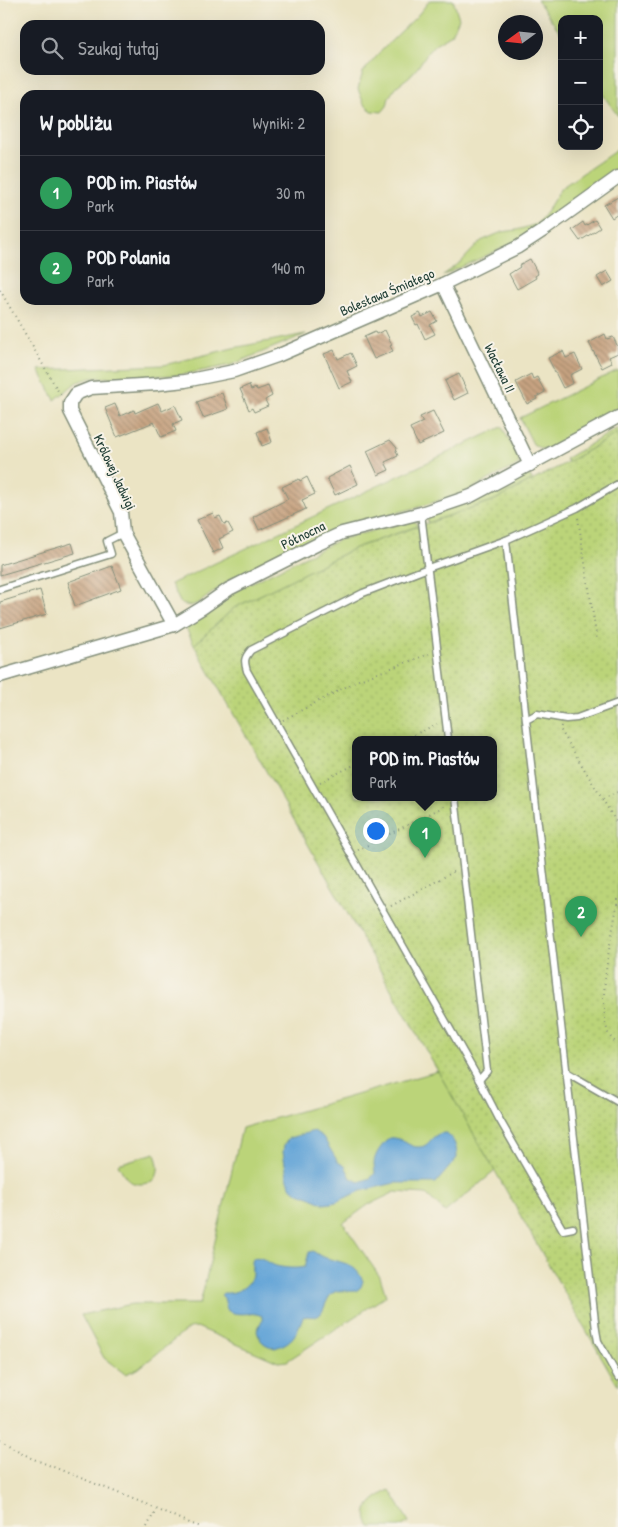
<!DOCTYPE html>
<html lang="pl">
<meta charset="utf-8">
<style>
:root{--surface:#171b24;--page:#242831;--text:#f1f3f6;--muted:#9ea1a6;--line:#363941;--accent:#d1495b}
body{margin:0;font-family:"Patrick Hand",sans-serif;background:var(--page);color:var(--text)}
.controls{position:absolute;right:15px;top:15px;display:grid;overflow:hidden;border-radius:10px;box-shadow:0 5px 20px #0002}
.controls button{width:45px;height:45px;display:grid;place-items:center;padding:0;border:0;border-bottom:1px solid var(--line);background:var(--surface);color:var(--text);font:25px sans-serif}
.compass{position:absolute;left:498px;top:15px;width:45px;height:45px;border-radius:50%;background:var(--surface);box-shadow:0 5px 20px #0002;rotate:255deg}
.you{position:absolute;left:375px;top:830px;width:18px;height:18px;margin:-12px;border:4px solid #fff;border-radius:50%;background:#1a73e8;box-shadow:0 0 0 8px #1a73e833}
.badge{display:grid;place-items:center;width:32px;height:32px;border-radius:50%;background:var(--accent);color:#fff;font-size:16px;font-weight:700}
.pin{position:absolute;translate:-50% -41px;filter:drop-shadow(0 1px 2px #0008)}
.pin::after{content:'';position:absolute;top:26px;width:18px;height:15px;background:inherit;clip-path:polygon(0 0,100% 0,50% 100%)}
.popup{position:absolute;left:352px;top:736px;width:145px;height:65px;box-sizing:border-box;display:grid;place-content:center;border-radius:10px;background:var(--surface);filter:drop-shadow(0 1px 4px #0005);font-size:16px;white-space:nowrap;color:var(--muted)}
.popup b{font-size:19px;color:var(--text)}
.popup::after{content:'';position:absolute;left:50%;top:100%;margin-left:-10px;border:10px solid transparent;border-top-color:var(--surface)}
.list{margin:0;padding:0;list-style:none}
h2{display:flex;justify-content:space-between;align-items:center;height:65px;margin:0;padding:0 20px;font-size:21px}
h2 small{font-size:16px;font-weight:400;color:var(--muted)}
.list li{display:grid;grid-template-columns:32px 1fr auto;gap:15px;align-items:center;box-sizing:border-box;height:75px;padding:0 20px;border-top:1px solid var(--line)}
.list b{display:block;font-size:19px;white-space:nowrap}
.list p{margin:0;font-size:16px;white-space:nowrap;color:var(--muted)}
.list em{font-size:16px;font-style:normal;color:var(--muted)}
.icon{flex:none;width:28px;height:28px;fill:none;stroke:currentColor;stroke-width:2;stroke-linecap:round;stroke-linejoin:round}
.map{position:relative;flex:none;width:618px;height:1527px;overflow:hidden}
.search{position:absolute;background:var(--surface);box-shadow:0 5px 20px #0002;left:20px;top:20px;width:305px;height:55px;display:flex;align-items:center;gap:12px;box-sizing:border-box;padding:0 18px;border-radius:15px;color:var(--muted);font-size:19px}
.panel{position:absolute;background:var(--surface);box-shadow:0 5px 20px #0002;left:20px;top:90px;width:305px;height:215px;border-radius:15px}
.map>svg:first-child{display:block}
</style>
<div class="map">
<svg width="618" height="1527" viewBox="0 0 618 1527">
<defs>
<pattern id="garden-dots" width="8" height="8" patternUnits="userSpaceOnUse" patternTransform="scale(1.25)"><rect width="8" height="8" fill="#bbd479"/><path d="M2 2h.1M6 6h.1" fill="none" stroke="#a0b769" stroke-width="1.8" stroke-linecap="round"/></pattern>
<pattern id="building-back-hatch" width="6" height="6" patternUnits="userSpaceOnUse" patternTransform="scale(1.25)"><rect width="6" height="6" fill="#c7a381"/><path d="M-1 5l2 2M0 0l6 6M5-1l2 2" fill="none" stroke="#a1866a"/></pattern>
</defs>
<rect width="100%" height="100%" fill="#f7f3e8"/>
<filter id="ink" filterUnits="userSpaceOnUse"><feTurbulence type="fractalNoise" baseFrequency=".02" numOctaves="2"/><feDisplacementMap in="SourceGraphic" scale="10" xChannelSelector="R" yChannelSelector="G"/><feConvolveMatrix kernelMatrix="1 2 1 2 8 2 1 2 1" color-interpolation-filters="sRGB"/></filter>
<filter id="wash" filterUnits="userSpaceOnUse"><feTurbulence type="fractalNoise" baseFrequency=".0096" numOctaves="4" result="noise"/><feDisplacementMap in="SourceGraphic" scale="20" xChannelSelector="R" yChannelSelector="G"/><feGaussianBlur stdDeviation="1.12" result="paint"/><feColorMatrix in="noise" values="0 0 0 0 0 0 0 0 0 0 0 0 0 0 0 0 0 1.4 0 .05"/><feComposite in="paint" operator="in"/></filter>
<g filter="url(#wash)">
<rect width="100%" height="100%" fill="#ebe4c4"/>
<g fill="#bbd479" stroke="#6d8856">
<path d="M430,0H453L459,18L452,34L435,44L427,53L418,67L410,76L397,86L389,97L387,106L382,112L372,111L364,104L358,89L363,72L383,49L417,16Z"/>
<path d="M537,0H618V116L599,89V19H562V35Z"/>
<path d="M618,149V168L535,230L505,247L442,276L461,262L481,241L502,232L517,230L537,224L547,211L561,188Z"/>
<path d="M306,334L231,365L181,375L91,378L77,382L55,400L39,370L164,365L233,348Z"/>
<path d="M618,370V410L550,448L541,449L533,444L520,418Z"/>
<path d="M502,427L519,459L518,465L465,492L419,507L337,528L232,578L199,603L190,606L181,604L171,584Z"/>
<path d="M618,428V433L568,462L565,459Z"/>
<path d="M527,474L533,480L495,500L428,523L427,517L475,499Z"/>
<path d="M414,520L418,526L355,548L234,608L194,645L184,624L236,590L341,539Z"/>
<path d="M438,1071L495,1171L445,1212L426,1194L395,1192L368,1205L343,1223L380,1277L386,1296L287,1361L278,1362L197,1327L189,1328L138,1369L125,1374L104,1358L81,1315L132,1304H200L242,1128Z"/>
<path d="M155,1153C158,1164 161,1172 153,1182C132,1187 128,1183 118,1164Z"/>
<path d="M390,1490L409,1522L400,1527H370C359,1508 375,1498 390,1490Z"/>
</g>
<path fill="url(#garden-dots)" stroke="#6d8856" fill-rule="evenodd" d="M618,433V1386L194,645L234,608L355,548L495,500L568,462ZM356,739H494V797H356Z"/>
<g fill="#63a4d7" stroke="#417086">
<path d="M314,1131L323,1137L338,1162L345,1166L351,1178L359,1182L371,1178L375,1173C375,1170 374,1167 374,1164C374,1154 383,1144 389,1138C403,1136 408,1148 419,1147C429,1147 430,1137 439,1134C441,1133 444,1133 447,1133C455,1141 457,1147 457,1158L436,1183H395L361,1191L336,1202L325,1204L297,1192L290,1186L287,1176L283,1152L284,1145L289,1138Z"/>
<path d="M313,1251C330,1265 353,1256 363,1281L361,1287L356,1291C350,1292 342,1290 337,1291C325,1294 326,1312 318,1316C314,1318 308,1315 303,1317C296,1334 294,1342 275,1348C264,1345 260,1342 257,1331L262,1320V1316C251,1310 238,1318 227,1310L224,1298L221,1295L223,1293C235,1294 249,1288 252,1275C252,1269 251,1264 253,1258C262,1255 267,1263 276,1266C285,1268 296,1269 305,1267L309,1252Z"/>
</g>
<g id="blocks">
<g fill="url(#building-back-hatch)">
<path d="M618,197V214L612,218L604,205Z"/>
<path d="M595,220L600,228L580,241L572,230L583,222L585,226Z"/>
<path d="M530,259L538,274L535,276L536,278L517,289L509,274L520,267L519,265Z"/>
<path d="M607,271L613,281L603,287L597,277Z"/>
<path d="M432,312L437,321L430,325L435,334L425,339L418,324L416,325L412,317L420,313L422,317Z"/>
<path d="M385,330L392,345L390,346L393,351L374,359L364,337L375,332L376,334Z"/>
<path d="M605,334L607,339L613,337L618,347V353L609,357L612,363L602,368L589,343Z"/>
<path d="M334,350L338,359L351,353L357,366L347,371L352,382L339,388L324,354Z"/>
<path d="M563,351L566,358L575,354L582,369L570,375L573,383L563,388L548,358Z"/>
<path d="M459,374L468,393L454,400L445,381Z"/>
<path d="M531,374L533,379L537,377L545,392L536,397L537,399L527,404L516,382Z"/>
<path d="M249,385L251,390L256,388L257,390L268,386L272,396L265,400L268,406L254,412L252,408L249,410L240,389Z"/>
<path d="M222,393L228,409L203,418L197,402Z"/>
<path d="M158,403L162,411L175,405L182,420L173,424L176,431L161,437L154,422L117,437L105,408L115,404L120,416L134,410L135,413Z"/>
<path d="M433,411L444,433L418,445L410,428L423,422L420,417Z"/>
<path d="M267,428L272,442L262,446L257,432Z"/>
<path d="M390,440L397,448L396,451L398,456L385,462L389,470L378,475L367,451Z"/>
<path d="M350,466L358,484L335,495L327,478Z"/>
<path d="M307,477L315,494L302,500L306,509L259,530L253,517L288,499L282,487L299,479L300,481Z"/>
<path d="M213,513L215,518L220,516L224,524L228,523L233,532L219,539L223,548L213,553L197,520Z"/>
<path d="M72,543L75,553L0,575V565Z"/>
<path d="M112,566L121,589L75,606L70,592L71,591L68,582Z"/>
<path d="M40,590L47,614L0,628V602Z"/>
</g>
</g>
</g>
<g filter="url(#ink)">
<use href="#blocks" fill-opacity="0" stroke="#85907c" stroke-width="1"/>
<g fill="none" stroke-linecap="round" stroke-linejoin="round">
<defs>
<g id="service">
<path d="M421,513L448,739"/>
<path d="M506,540L428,568L363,593L251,650C244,658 244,661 247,671L479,1080L498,1117L563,1230L573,1228"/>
<path d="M0,589L111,554L107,541L123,533"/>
<path d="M618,703L577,718L566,719L537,714L526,720L596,1330L598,1341L618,1377"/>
<path d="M526,720L506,540L577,508L618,484"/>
<path d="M455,797L487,1071L479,1080"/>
<path d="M566,1072L618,1102"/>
</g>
<g id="minor">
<path d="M443,284L530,465"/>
<path d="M174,625L123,533L121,512L70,411V403L76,394L91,388L157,384L185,381L234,371L277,356L443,284L518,247L544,230L618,177"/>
<path d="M0,676L174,625L202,608L229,589L318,544L342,533L421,513L471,496L618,417"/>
</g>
</defs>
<use href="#service" stroke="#85907c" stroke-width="9"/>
<use href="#minor" stroke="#85907c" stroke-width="15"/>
<g stroke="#85907c" stroke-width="2" stroke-dasharray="1 4" stroke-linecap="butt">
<path d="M0,290L61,396"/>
<path d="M578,518L597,640"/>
<path d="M283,720L359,680L429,654"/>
<path d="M561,726L560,729L618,825"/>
<path d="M405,739L437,724"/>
<path d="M320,782L356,764"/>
<path d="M603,799L618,792"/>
<path d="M358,850L447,805"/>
<path d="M618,899C612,939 598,989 607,1029C608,1036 613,1040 618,1044"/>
<path d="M391,906L455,871"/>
<path d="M0,1440L31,1458L153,1507L191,1524L201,1527"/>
<path d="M147,1527L156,1509"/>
</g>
<use href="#service" stroke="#fff" stroke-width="6"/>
<use href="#minor" stroke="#fff" stroke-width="12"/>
</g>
</g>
<g text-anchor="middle" stroke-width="4" stroke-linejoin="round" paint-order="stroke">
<g font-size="14" fill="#1f3d34" stroke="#f7f3e8">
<text transform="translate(387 292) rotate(-23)" y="5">Bolesława Śmiałego</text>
<text transform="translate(500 368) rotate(64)" y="5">Wacława II</text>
<text transform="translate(115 472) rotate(65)" y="5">Królowej Jadwigi</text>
<text transform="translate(303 535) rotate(-26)" y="5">Północna</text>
</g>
</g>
</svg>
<div class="controls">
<button>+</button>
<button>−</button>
<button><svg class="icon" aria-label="locate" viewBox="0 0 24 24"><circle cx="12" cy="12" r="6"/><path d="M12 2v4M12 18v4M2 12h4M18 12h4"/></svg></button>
</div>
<svg class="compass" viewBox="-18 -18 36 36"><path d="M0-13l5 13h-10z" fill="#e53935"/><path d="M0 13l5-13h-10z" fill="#9ea1a6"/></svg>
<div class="you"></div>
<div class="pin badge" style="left:425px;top:858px;background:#2e9e5b">1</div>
<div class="popup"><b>POD im. Piastów</b>Park</div>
<div class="pin badge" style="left:581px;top:937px;background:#2e9e5b">2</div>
<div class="search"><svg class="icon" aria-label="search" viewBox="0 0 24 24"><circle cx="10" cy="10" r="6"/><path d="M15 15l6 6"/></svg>Szukaj tutaj</div>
<section class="panel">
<h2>W pobliżu<small>Wyniki: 2</small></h2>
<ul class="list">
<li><span class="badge" style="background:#2e9e5b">1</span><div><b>POD im. Piastów</b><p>Park</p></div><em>30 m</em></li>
<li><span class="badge" style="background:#2e9e5b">2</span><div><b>POD Polania</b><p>Park</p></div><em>140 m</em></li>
</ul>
</section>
</div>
